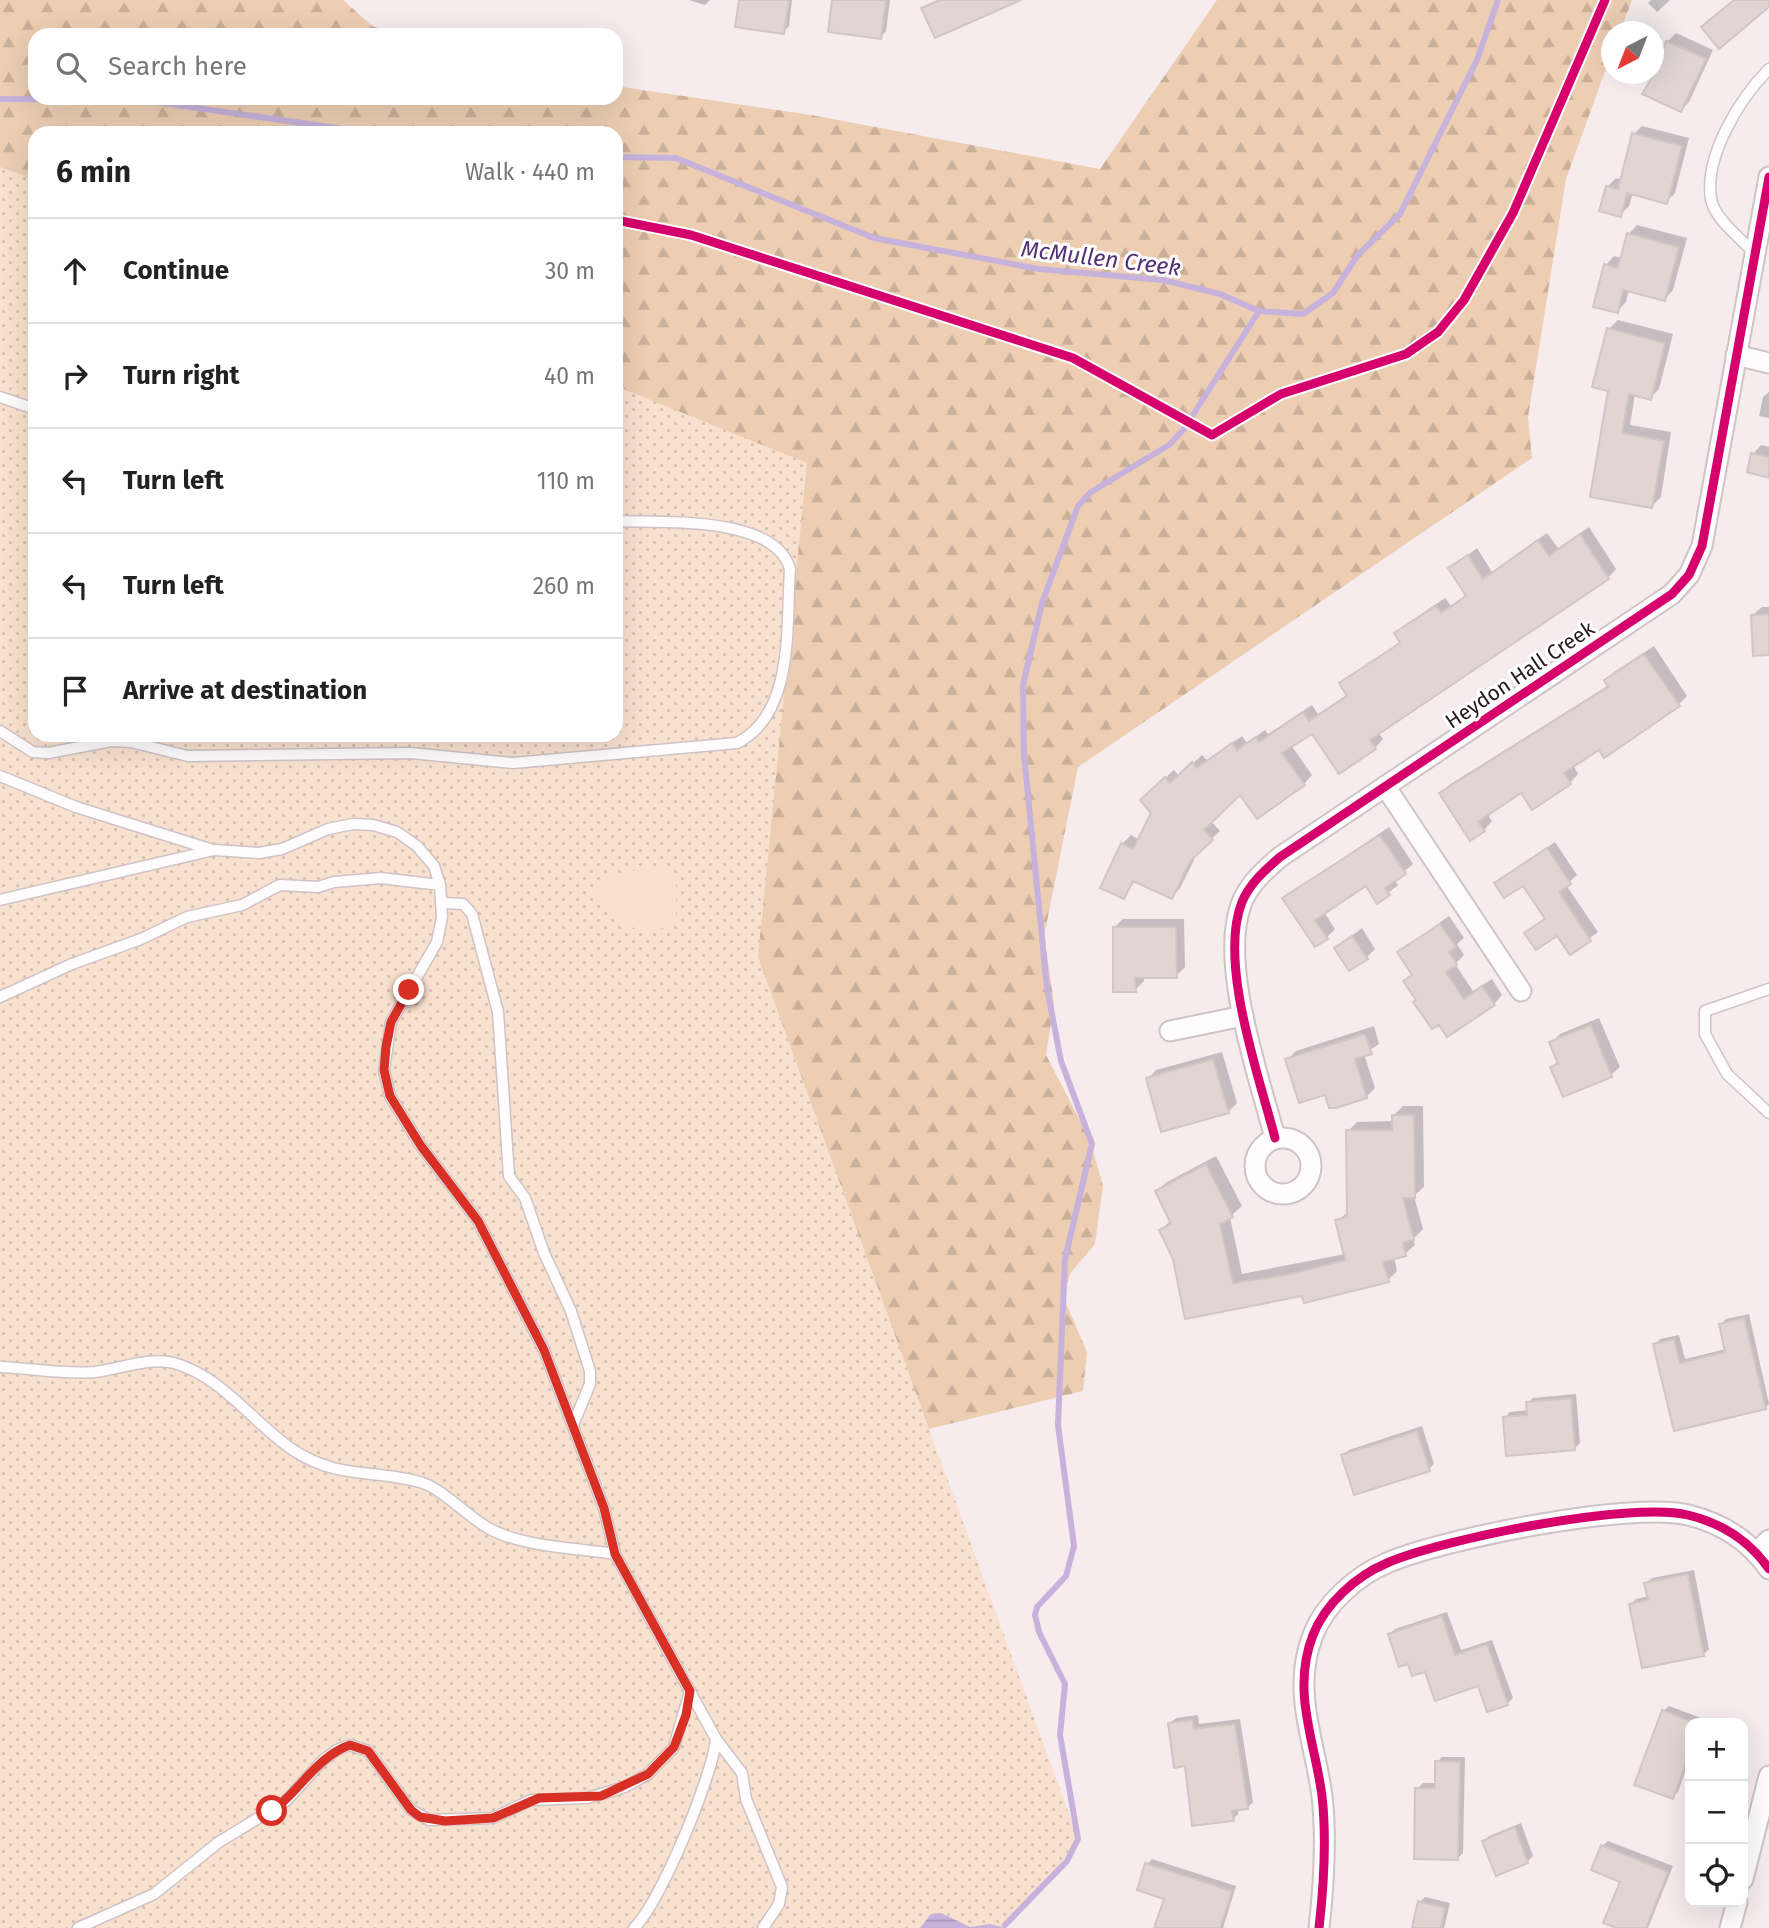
<!DOCTYPE html>
<meta charset="utf-8">
<style>
:root{--surface:#fff;--page:#f6f6f6;--text:#222;--muted:#767676;--line:#e0e0e0}
body{margin:0;font-family:"Fira Sans",sans-serif;background:var(--page);color:var(--text)}
.controls{position:absolute;right:21px;bottom:21px;display:grid;overflow:hidden;border-radius:14px;box-shadow:0 7px 28px #0002}
.controls button{width:63px;height:63px;display:grid;place-items:center;padding:0;border:0;border-bottom:2px solid var(--line);background:var(--surface);color:var(--text);font:35px sans-serif}
.compass{position:absolute;left:1601px;top:21px;width:63px;height:63px;border-radius:50%;background:var(--surface);box-shadow:0 7px 28px #0002;rotate:222deg}
.stop{position:absolute;width:21px;height:21px;margin:-16px;border:5px solid #d93025;border-radius:50%;background:#fff}
.stop.end{background:#d93025;border-color:#fff;box-shadow:0 2px 7px #0008}
.list{margin:0;padding:0;list-style:none}
h2{display:flex;justify-content:space-between;align-items:center;height:91px;margin:0;padding:0 28px;font-size:30px}
h2 small{font-size:23px;font-weight:400;color:var(--muted)}
.list li{display:grid;grid-template-columns:46px 1fr auto;gap:21px;align-items:center;box-sizing:border-box;height:105px;padding:0 28px;border-top:2px solid var(--line)}
.list b{display:block;font-size:26px;white-space:nowrap}
.list em{font-size:23px;font-style:normal;color:var(--muted)}
.icon{flex:none;width:38px;height:38px;fill:none;stroke:currentColor;stroke-width:2;stroke-linecap:round;stroke-linejoin:round}
.map{position:relative;flex:none;width:1769px;height:1928px;overflow:hidden}
.search{position:absolute;background:var(--surface);box-shadow:0 7px 28px #0002;left:28px;top:28px;width:595px;height:77px;display:flex;align-items:center;gap:18px;box-sizing:border-box;padding:0 24px;border-radius:21px;color:var(--muted);font-size:26px}
.panel{position:absolute;background:var(--surface);box-shadow:0 7px 28px #0002;left:28px;top:126px;width:595px;height:616px;border-radius:21px}
.map>svg:first-child{display:block}
</style>
<div class="map">
<svg width="1769" height="1928" viewBox="0 0 1769 1928">
<defs>
<pattern id="grass-dots" width="8" height="8" patternUnits="userSpaceOnUse" patternTransform="scale(1.75)"><rect width="8" height="8" fill="#f9e1cf"/><path d="M2 2h.1M6 6h.1" fill="none" stroke="#d5c0b1" stroke-width="1.8" stroke-linecap="round"/></pattern>
<pattern id="forest-firs" width="22" height="20" patternUnits="userSpaceOnUse" patternTransform="scale(1.75)"><rect width="22" height="20" fill="#edceb3"/><path d="M5 1l3.5 6h-7zM16 11l3.5 6h-7z" fill="#cbb099"/></pattern>
<pattern id="water-rules" width="6" height="5" patternUnits="userSpaceOnUse" patternTransform="scale(1.75)"><rect width="6" height="5" fill="#c6b2db"/><path d="M0 2.5h6" fill="none" stroke="#aa98bb"/></pattern>
</defs>
<rect width="100%" height="100%" fill="#f6ecee"/>
<path fill="url(#grass-dots)" d="M0,99L35,133V735H616V157L871,250L758,957L1078,1839L1062,1866L1004,1928H0Z"/>
<path fill="url(#forest-firs)" d="M0,0H343L372,26L398,35H35V98H616V86L811,115L1100,169L1217,0H1632L1620,31L1612,32L1611,55L1566,179L1528,417L1532,458L1078,767L1044,936L1054,1003L1046,1055L1090,1140L1103,1186L1095,1244L1070,1274L1063,1296L1087,1352L1083,1391L929,1429L758,957L807,463L616,386V133H35V180L0,167Z"/>
<path fill="#f9e1cf" d="M661,867L676,875V916C650,950 614,920 595,896L594,887L603,875Z"/>
<path fill="url(#water-rules)" d="M941,1913L970,1927L990,1924L1006,1928H920L931,1914Z"/>
<g fill="#0003">
<path d="M689,0H710L705,5Z"/>
<path d="M741,0H792L789,26L783,32Z"/>
<path d="M834,0H890L886,31L881,37Z"/>
<path d="M1651,0H1670L1657,12L1648,3Z"/>
<path d="M1676,33L1713,50L1689,102L1681,110L1644,93L1667,42Z"/>
<path d="M1642,126L1689,138L1675,193L1666,202L1633,193L1629,206L1620,215L1607,187L1616,178L1622,180L1634,134Z"/>
<path d="M1637,225L1687,238L1673,290L1665,299L1629,290L1626,302L1617,311L1606,265L1614,256L1622,258L1629,234Z"/>
<path d="M1618,320L1673,334L1659,389L1650,398L1635,394L1630,425L1671,432L1661,497L1652,506L1592,495L1610,390L1609,329Z"/>
<path d="M1769,392V418L1759,416L1763,397Z"/>
<path d="M1761,445L1769,447V476L1753,454Z"/>
<path d="M1589,527L1616,569L1608,578L1378,732L1383,739L1375,748L1313,732L1291,745L1312,775L1304,784L1241,793L1211,821L1220,831L1198,852L1180,888L1172,897L1136,880L1124,897L1122,844L1131,835L1140,840L1153,813L1151,791L1174,770L1179,776L1202,755L1207,760L1242,736L1247,743L1265,730L1268,734L1312,705L1318,714L1348,694L1342,684L1401,641L1396,633L1405,625L1445,598L1451,606L1467,594L1450,569L1477,548L1492,572L1547,533L1558,548Z"/>
<path d="M1762,607H1769V653L1753,615Z"/>
<path d="M1654,646L1687,696L1678,705L1573,765L1578,774L1570,783L1522,791L1487,814L1492,821L1484,830L1441,794L1449,785L1609,685L1606,680L1614,672Z"/>
<path d="M1389,827L1413,864L1394,880L1398,885L1378,901L1366,884L1324,912L1335,929L1326,938L1284,898Z"/>
<path d="M1555,842L1577,875L1566,885L1598,932L1570,953L1558,934L1526,933L1546,917L1523,883H1497Z"/>
<path d="M1449,916L1464,938L1457,944L1464,955L1455,964L1473,991L1492,979L1502,995L1494,1004L1418,999L1406,981L1413,973L1399,952Z"/>
<path d="M1123,919H1184L1185,967L1176,976H1144V981L1135,990L1114,928Z"/>
<path d="M1362,928L1375,949L1367,957L1336,948Z"/>
<path d="M1599,1018L1620,1067L1611,1075L1552,1067L1558,1061L1551,1043L1560,1034Z"/>
<path d="M1374,1026L1379,1044L1364,1054L1375,1088L1366,1097L1326,1093L1287,1060L1296,1051Z"/>
<path d="M1222,1052L1237,1103L1228,1112L1148,1079L1156,1070Z"/>
<path d="M1403,1106H1423L1424,1187L1414,1196L1423,1229L1413,1239L1415,1245L1405,1254L1394,1257L1397,1271L1388,1280L1186,1317L1174,1258L1161,1230L1171,1220L1157,1191L1167,1182L1216,1156L1242,1206L1230,1217L1242,1274L1345,1254L1337,1221L1349,1211L1348,1131L1357,1122L1393,1121V1116Z"/>
<path d="M1749,1314L1769,1404L1765,1408L1675,1429L1655,1345L1660,1339L1679,1335L1685,1359L1726,1349L1721,1324L1726,1319Z"/>
<path d="M1576,1394L1580,1443L1575,1448L1504,1418L1510,1412L1528,1410L1527,1403L1533,1398Z"/>
<path d="M1422,1426L1434,1464L1429,1469L1343,1455L1349,1450Z"/>
<path d="M1694,1570L1709,1649L1704,1654L1631,1604L1636,1599L1649,1596L1646,1583L1652,1578Z"/>
<path d="M1447,1612L1461,1650L1492,1640L1513,1698L1507,1704L1479,1684L1426,1670L1409,1661L1390,1634L1395,1629Z"/>
<path d="M1669,1706L1704,1719L1703,1723H1690V1757L1678,1792L1672,1797L1663,1711Z"/>
<path d="M1198,1715L1199,1724L1240,1719L1253,1802L1247,1808L1238,1809V1814L1233,1819L1186,1764L1170,1723L1176,1718Z"/>
<path d="M1442,1757H1465L1463,1853L1457,1859L1417,1789L1423,1783H1436L1437,1762Z"/>
<path d="M1521,1823L1533,1856L1528,1861L1497,1873L1484,1841L1489,1836Z"/>
<path d="M1608,1841L1673,1866L1648,1928H1622V1881L1602,1846Z"/>
<path d="M1152,1859L1236,1886L1223,1928H1156L1166,1898L1147,1864Z"/>
<path d="M1425,1897L1450,1903L1444,1928H1413L1420,1902Z"/>
</g>
<g fill="none" stroke-linecap="round" stroke-linejoin="round">
<g stroke="#c6b2db" stroke-width="6">
<path d="M0,99L142,100L371,133"/>
<path d="M616,157L676,158L874,238L1039,269L1163,280L1220,294L1259,311L1303,314L1333,293L1357,256L1400,214L1477,60L1498,0"/>
<path d="M1005,1925L1067,1861L1078,1839L1060,1735L1065,1684L1039,1632L1035,1615L1037,1607L1066,1576L1074,1546L1058,1425L1065,1259L1092,1144L1061,1061L1047,988L1024,755L1023,685L1042,603L1078,506L1091,492L1169,445L1184,429L1259,311"/>
</g>
</g>
<g fill="#e0d5d3" stroke="#d1c6c4" stroke-width="2">
<path d="M739,0H789L784,34L735,27Z"/>
<path d="M832,0H886L881,39L828,32Z"/>
<path d="M940,0H1021L935,38L921,8Z"/>
<path d="M1734,0H1769V7L1719,49L1701,27Z"/>
<path d="M1666,41L1706,59L1681,112L1642,94L1654,74Z"/>
<path d="M1632,133L1682,146L1667,204L1627,193L1621,217L1599,211L1606,186L1618,189Z"/>
<path d="M1627,233L1679,247L1665,301L1623,290L1618,313L1593,307L1604,264L1618,268Z"/>
<path d="M1607,328L1665,343L1651,400L1629,394L1622,433L1664,441L1652,508L1590,497L1608,391L1592,387Z"/>
<path d="M1751,453L1769,457V478L1747,472Z"/>
<path d="M1580,534L1609,579L1370,740L1376,749L1339,774L1312,734L1282,753L1305,785L1257,819L1240,795L1204,830L1213,840L1190,861L1172,899L1133,881L1124,899L1100,888L1121,843L1133,849L1151,813L1140,800L1165,777L1170,783L1192,762L1197,768L1232,743L1237,750L1256,737L1259,742L1303,712L1309,721L1347,696L1339,683L1400,643L1394,633L1436,606L1441,613L1466,596L1448,568L1468,555L1483,579L1538,540L1549,556Z"/>
<path d="M1769,614V655L1753,656L1751,615Z"/>
<path d="M1644,654L1680,706L1604,758L1599,750L1564,773L1571,784L1532,810L1521,793L1478,822L1485,831L1470,841L1439,793L1608,687L1604,680Z"/>
<path d="M1380,835L1406,874L1385,888L1390,895L1377,904L1366,886L1315,920L1328,939L1315,947L1282,898Z"/>
<path d="M1547,848L1571,884L1559,892L1591,941L1570,955L1557,936L1536,950L1524,933L1545,919L1523,886L1504,898L1494,883Z"/>
<path d="M1440,924L1456,947L1449,952L1457,965L1446,972L1464,999L1482,986L1495,1005L1447,1037L1439,1025L1432,1029L1413,1002L1416,1000L1403,981L1412,975L1397,952Z"/>
<path d="M1113,927H1176L1177,978H1135L1136,992H1113Z"/>
<path d="M1352,936L1368,959L1349,971L1334,948Z"/>
<path d="M1591,1025L1612,1077L1563,1097L1550,1067L1558,1064L1549,1042Z"/>
<path d="M1365,1034L1372,1054L1355,1059L1367,1098L1336,1108H1329L1325,1095L1299,1103L1285,1059Z"/>
<path d="M1213,1059L1229,1113L1161,1132L1146,1078Z"/>
<path d="M1392,1115H1414L1415,1198H1403L1414,1240L1403,1243L1406,1256L1383,1262L1389,1282L1304,1303L1302,1296L1185,1319L1173,1259L1159,1230L1171,1224L1155,1191L1206,1164L1233,1217L1220,1224L1233,1283L1287,1275L1345,1260L1335,1220L1347,1217L1346,1130H1392Z"/>
<path d="M1744,1318L1766,1409L1674,1431L1653,1344L1674,1339L1680,1363L1725,1352L1719,1324Z"/>
<path d="M1571,1398L1575,1450L1506,1456L1503,1417L1527,1415L1526,1402Z"/>
<path d="M1417,1431L1430,1471L1354,1495L1341,1455Z"/>
<path d="M1688,1574L1704,1656L1642,1668L1629,1604L1648,1600L1644,1583Z"/>
<path d="M1442,1616L1455,1655L1487,1644L1508,1705L1487,1712L1478,1686L1435,1701L1425,1672L1412,1676L1408,1664L1399,1667L1388,1634Z"/>
<path d="M1662,1710L1690,1721V1751L1673,1799L1634,1785Z"/>
<path d="M1193,1720L1194,1729L1235,1724L1248,1809L1232,1811L1234,1821L1192,1826L1185,1766L1174,1768L1168,1723Z"/>
<path d="M1435,1761L1460,1762L1458,1860L1414,1859L1415,1788H1435Z"/>
<path d="M1515,1827L1528,1863L1496,1876L1482,1841Z"/>
<path d="M1601,1845L1668,1872L1646,1928H1617L1603,1923L1620,1882L1591,1870Z"/>
<path d="M1145,1863L1232,1891L1220,1928H1154L1164,1899L1137,1890Z"/>
<path d="M1418,1901L1445,1908L1441,1928H1412Z"/>
</g>
<g fill="none" stroke-linecap="round" stroke-linejoin="round">
<defs>
<g id="service">
<path d="M1754,253C1740,237 1715,220 1711,199C1704,156 1740,98 1769,69"/>
<path d="M0,397L35,409"/>
<path d="M0,731L33,752L48,753L111,741L131,742L188,756L411,753L513,763L737,743C795,714 786,624 790,569C775,515 661,523 616,521"/>
<path d="M0,776L76,807L213,850"/>
<path d="M0,900L214,850L259,853L282,849L328,829L353,824L373,825L397,832L417,846L434,866L440,885L442,917L437,942L391,1022L384,1070L390,1096L421,1146L478,1221L544,1350L604,1508L615,1554L716,1739C713,1775 660,1904 634,1928"/>
<path d="M441,903L463,904L472,914L498,1012L509,1176L525,1198L544,1253L571,1311L590,1371V1384L573,1425"/>
<path d="M1769,989L1705,1011V1034L1727,1074L1769,1113"/>
<path d="M0,997L72,964L141,939L187,917L242,905L280,885L318,887L334,882L381,878L440,885"/>
<path d="M0,1367C32,1368 63,1375 95,1372C120,1369 149,1357 174,1363C223,1377 253,1423 293,1450C339,1480 374,1469 420,1482C442,1488 469,1518 490,1529C523,1547 578,1548 615,1554"/>
<path d="M716,1739L742,1773L746,1799L782,1887L779,1904L763,1928"/>
<path d="M78,1928L154,1894L219,1842L286,1801L323,1760L337,1750L350,1745L368,1751L411,1810L429,1820L493,1818L531,1800L587,1798L625,1787L648,1774L674,1747L690,1691"/>
</g>
<g id="minor">
<path d="M1736,355L1769,363"/>
<path d="M1385,786L1521,991"/>
<path d="M1170,1031L1243,1016"/>
<circle cx="1283" cy="1166" r="28"/>
<path d="M1275,1138C1259,1076 1218,962 1242,902C1250,883 1265,870 1280,857L1672,594L1689,575L1702,546L1769,177"/>
<path d="M1756,1553L1769,1540"/>
<path d="M1743,1879L1769,1776"/>
<path d="M1319,1928C1324,1884 1327,1841 1322,1796C1315,1741 1291,1691 1313,1635C1325,1604 1356,1576 1387,1563C1442,1539 1631,1501 1688,1515C1721,1523 1749,1540 1769,1569"/>
<path d="M1730,1928L1737,1902"/>
</g>
</defs>
<use href="#service" stroke="#cfc3c5" stroke-width="13"/>
<use href="#minor" stroke="#cfc3c5" stroke-width="23"/>
<use href="#service" stroke="#fefcfc" stroke-width="10"/>
<use href="#minor" stroke="#fefcfc" stroke-width="19"/>
<defs>
<g id="cycleway">
<path d="M616,220L691,235L1073,358L1212,435L1281,394L1406,354L1438,332L1464,300L1513,213L1605,0"/>
<path d="M1275,1138C1259,1076 1218,962 1242,902C1250,883 1265,870 1280,857L1672,594L1689,575L1702,546L1769,177"/>
<path d="M1319,1928C1324,1884 1327,1841 1322,1796C1315,1741 1291,1691 1313,1635C1325,1604 1356,1576 1387,1563C1442,1539 1631,1501 1688,1515C1721,1523 1749,1540 1769,1569"/>
</g>
</defs>
<use href="#cycleway" stroke="#fff" stroke-width="13"/>
<use href="#cycleway" stroke="#d6006c" stroke-width="9"/>
</g>
<g fill="none" stroke-linecap="round" stroke-linejoin="round">
<path stroke="#d93025" stroke-width="9" d="M272,1811C300,1791 316,1757 350,1745L368,1751L411,1810L420,1817L445,1821L493,1818L539,1798L601,1796L648,1774L674,1747L686,1715L690,1691L615,1554L604,1508L544,1350L478,1221L421,1146L390,1096L384,1070L386,1047L391,1022L409,990"/>
</g>
<g text-anchor="middle" stroke-width="6" stroke-linejoin="round" paint-order="stroke">
<g font-size="21" fill="#25171a" stroke="#fff">
<text transform="translate(1520 675) rotate(-34)" y="7">Heydon Hall Creek</text>
</g>
<g font-size="23" font-style="italic" fill="#523176" stroke="#fff">
<text transform="translate(1101 258) rotate(7)" y="8">McMullen Creek</text>
</g>
</g>
</svg>
<div class="controls">
<button>+</button>
<button>−</button>
<button><svg class="icon" aria-label="locate" viewBox="0 0 24 24"><circle cx="12" cy="12" r="6"/><path d="M12 2v4M12 18v4M2 12h4M18 12h4"/></svg></button>
</div>
<svg class="compass" viewBox="-18 -18 36 36"><path d="M0-13l5 13h-10z" fill="#e53935"/><path d="M0 13l5-13h-10z" fill="#767676"/></svg>
<div class="stop" style="left:272px;top:1811px"></div>
<div class="stop end" style="left:409px;top:990px"></div>
<div class="search"><svg class="icon" aria-label="search" viewBox="0 0 24 24"><circle cx="10" cy="10" r="6"/><path d="M15 15l6 6"/></svg>Search here</div>
<section class="panel">
<h2>6 min<small>Walk · 440 m</small></h2>
<ul class="list">
<li><svg class="icon" aria-label="ahead" viewBox="0 0 24 24"><path d="M12 20V5M6 11l6-6 6 6"/></svg><div><b>Continue</b></div><em>30 m</em></li>
<li><svg class="icon" aria-label="right" viewBox="0 0 24 24"><path d="M7 20v-9h11M14 6l5 5-5 5"/></svg><div><b>Turn right</b></div><em>40 m</em></li>
<li><svg class="icon" aria-label="left" viewBox="0 0 24 24"><path d="M17 20v-9H6M10 6l-5 5 5 5"/></svg><div><b>Turn left</b></div><em>110 m</em></li>
<li><svg class="icon" aria-label="left" viewBox="0 0 24 24"><path d="M17 20v-9H6M10 6l-5 5 5 5"/></svg><div><b>Turn left</b></div><em>260 m</em></li>
<li><svg class="icon" aria-label="arrive" viewBox="0 0 24 24"><path d="M6 21V4h12l-3 4 3 4H6"/></svg><div><b>Arrive at destination</b></div></li>
</ul>
</section>
</div>
